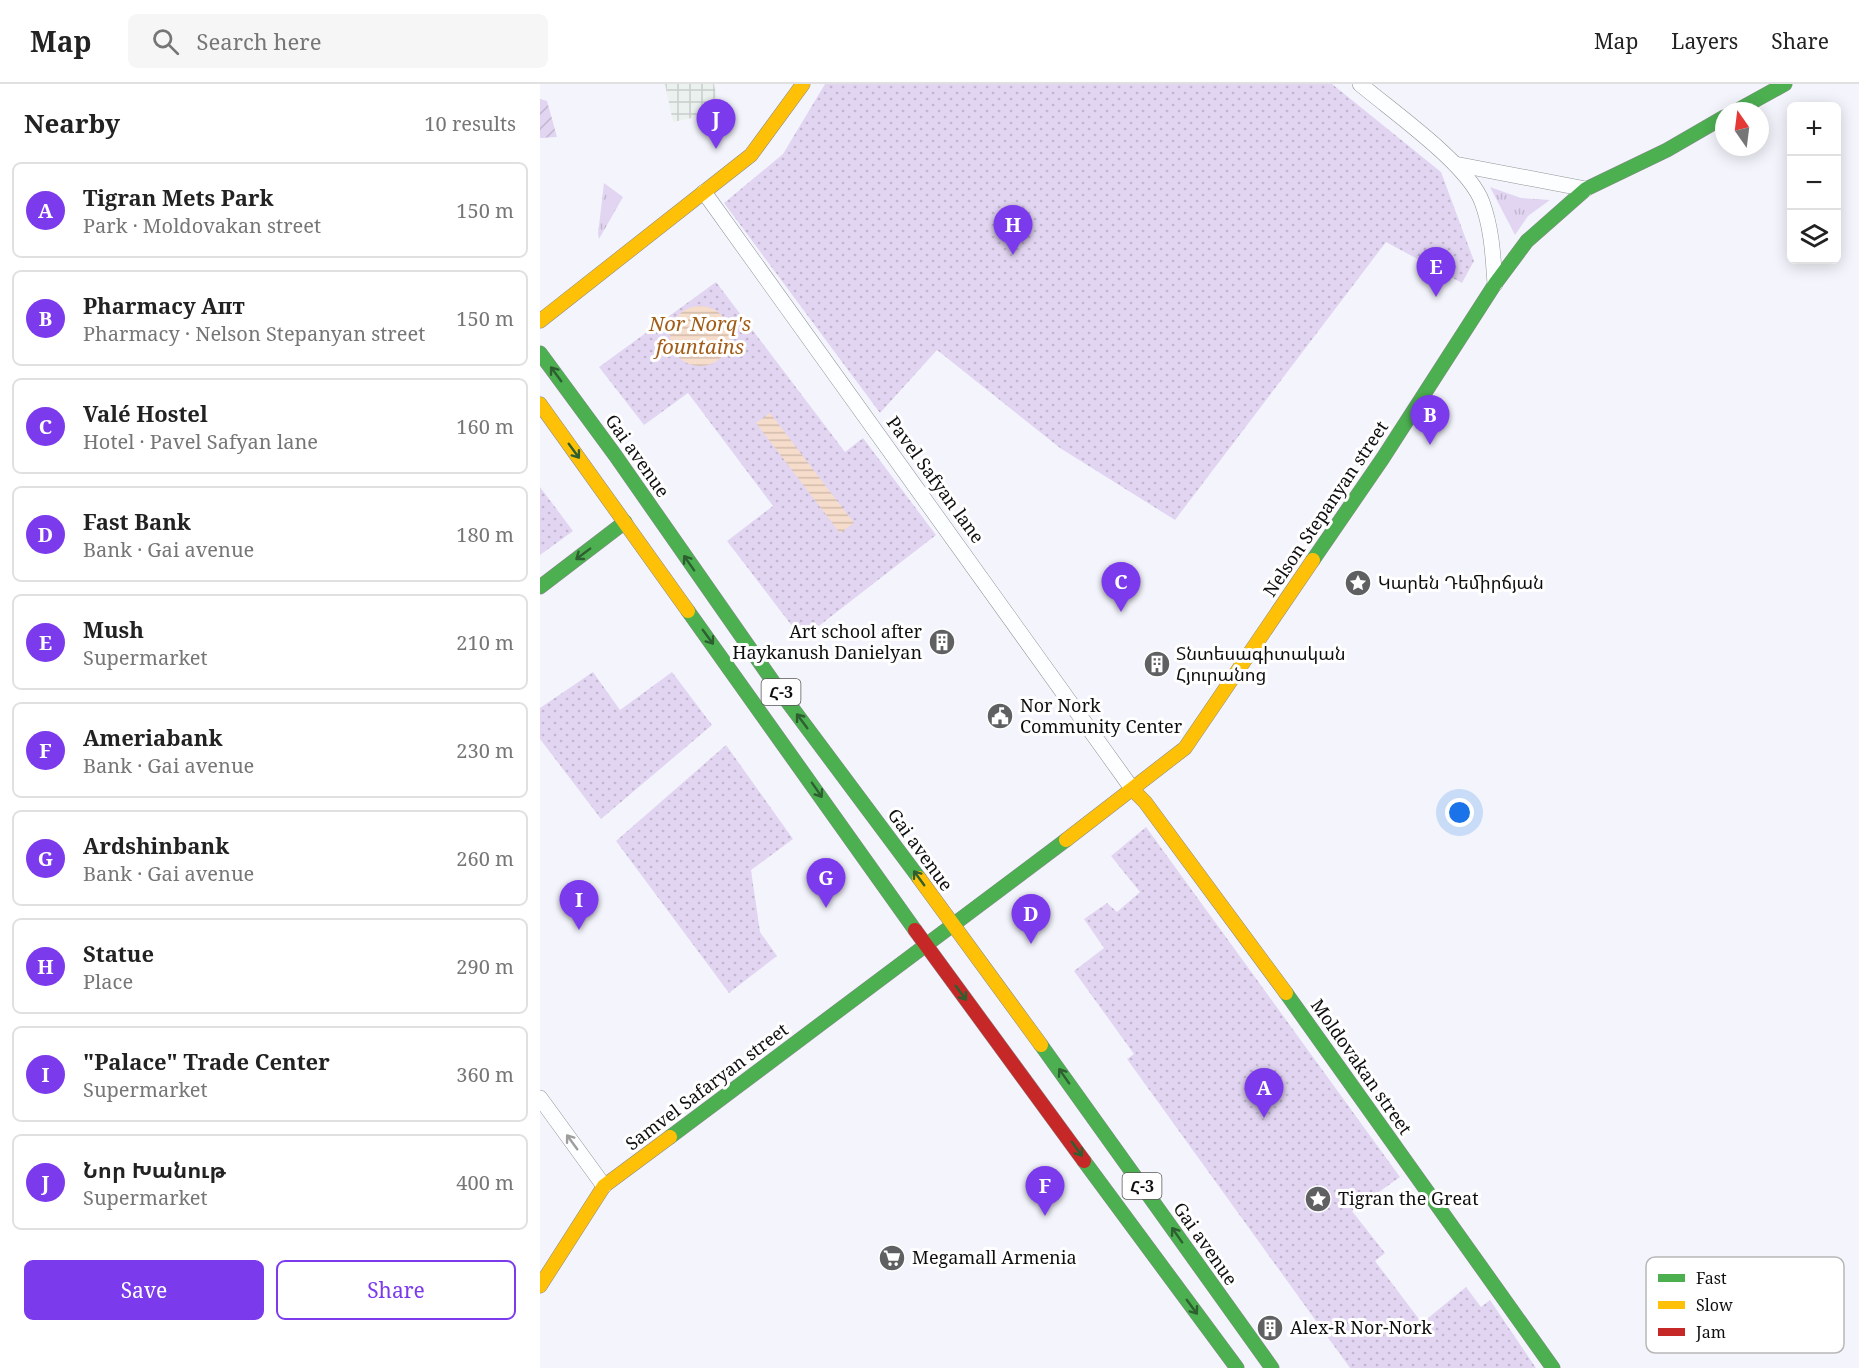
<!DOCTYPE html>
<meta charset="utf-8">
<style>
:root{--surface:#fff;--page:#f6f6f6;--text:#222;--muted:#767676;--line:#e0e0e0;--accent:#7c3aed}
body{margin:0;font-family:"Noto Serif","Noto Sans Armenian",serif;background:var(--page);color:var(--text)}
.controls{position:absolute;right:18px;top:18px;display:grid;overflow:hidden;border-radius:9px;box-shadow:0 3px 15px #0003}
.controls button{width:54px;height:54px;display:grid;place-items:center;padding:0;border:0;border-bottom:2px solid var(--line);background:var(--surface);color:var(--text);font:30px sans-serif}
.compass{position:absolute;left:1175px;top:18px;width:54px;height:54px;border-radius:50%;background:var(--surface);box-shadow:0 3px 15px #0003;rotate:346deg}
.you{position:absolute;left:920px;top:729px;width:21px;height:21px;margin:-15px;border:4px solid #fff;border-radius:50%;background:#1a73e8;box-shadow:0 0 0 9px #1a73e833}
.badge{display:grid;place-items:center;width:39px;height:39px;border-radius:50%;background:var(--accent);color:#fff;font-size:20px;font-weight:700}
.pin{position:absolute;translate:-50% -50px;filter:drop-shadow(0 2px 3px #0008)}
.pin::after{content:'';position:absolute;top:32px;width:21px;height:18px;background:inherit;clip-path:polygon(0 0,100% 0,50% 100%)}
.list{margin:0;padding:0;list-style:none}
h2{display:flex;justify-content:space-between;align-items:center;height:78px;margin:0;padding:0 24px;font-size:26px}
h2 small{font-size:20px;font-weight:400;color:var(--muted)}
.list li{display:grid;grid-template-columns:39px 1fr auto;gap:18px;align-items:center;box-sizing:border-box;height:96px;margin:0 12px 12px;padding:0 12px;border:2px solid var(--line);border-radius:9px}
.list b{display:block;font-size:22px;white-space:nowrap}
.list p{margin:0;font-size:20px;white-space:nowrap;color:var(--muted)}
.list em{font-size:20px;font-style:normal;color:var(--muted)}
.actions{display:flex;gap:12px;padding:18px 24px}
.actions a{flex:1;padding:14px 0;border:2px solid var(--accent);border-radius:9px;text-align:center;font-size:21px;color:var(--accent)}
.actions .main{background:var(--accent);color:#fff}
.icon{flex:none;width:33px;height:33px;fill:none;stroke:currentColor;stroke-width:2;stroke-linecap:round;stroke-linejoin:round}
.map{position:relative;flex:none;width:1319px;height:1284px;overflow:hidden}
header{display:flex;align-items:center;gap:36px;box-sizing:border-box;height:84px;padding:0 30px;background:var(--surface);border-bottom:2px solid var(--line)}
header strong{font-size:28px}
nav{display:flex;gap:33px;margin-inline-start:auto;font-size:21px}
.search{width:420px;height:54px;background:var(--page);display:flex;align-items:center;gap:15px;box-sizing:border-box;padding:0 21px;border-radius:9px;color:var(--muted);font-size:22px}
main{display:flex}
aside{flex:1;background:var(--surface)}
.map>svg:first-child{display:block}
</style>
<header>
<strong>Map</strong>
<div class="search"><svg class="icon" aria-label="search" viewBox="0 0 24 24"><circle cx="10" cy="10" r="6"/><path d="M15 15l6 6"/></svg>Search here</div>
<nav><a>Map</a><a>Layers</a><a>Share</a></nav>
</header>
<main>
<aside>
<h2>Nearby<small>10 results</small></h2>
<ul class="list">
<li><span class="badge">A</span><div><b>Tigran Mets Park</b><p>Park · Moldovakan street</p></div><em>150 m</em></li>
<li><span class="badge">B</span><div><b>Pharmacy Апт</b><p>Pharmacy · Nelson Stepanyan street</p></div><em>150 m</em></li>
<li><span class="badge">C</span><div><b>Valé Hostel</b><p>Hotel · Pavel Safyan lane</p></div><em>160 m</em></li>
<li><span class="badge">D</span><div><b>Fast Bank</b><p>Bank · Gai avenue</p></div><em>180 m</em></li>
<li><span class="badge">E</span><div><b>Mush</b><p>Supermarket</p></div><em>210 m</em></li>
<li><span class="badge">F</span><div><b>Ameriabank</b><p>Bank · Gai avenue</p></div><em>230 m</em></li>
<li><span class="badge">G</span><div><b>Ardshinbank</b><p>Bank · Gai avenue</p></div><em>260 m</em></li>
<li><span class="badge">H</span><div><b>Statue</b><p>Place</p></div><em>290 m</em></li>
<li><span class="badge">I</span><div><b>&quot;Palace&quot; Trade Center</b><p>Supermarket</p></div><em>360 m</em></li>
<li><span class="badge">J</span><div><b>Նոր Խանութ</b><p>Supermarket</p></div><em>400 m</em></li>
</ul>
<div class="actions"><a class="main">Save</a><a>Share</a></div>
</aside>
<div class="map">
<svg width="1319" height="1284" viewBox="0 0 1319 1284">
<defs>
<pattern id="industrial-grid" width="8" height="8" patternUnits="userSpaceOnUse" patternTransform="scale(1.5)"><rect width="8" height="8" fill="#ebf1ee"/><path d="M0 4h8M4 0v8" fill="none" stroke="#c8cdcb"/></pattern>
<pattern id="grass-tufts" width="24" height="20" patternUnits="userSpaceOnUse" patternTransform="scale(1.5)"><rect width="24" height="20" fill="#e2d5f2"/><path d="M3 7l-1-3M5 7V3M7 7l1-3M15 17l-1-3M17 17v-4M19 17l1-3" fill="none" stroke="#c1b6ce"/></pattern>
<pattern id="park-dots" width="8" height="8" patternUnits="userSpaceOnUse" patternTransform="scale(1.5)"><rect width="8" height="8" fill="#e2d5f2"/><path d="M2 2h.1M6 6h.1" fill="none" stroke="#c1b6ce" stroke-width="1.8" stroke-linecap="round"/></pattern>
<pattern id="garden-furrows" width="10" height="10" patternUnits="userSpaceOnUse" patternTransform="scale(1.5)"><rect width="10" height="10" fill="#e2d5f2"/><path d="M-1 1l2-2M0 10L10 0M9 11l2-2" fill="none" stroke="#c1b6ce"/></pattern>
<pattern id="water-rules" width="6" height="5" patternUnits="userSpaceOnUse" patternTransform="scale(1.5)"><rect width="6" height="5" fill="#f6dcca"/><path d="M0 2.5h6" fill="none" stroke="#d2bcac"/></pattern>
</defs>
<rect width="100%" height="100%" fill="#f4f5fc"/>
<path fill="url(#industrial-grid)" d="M125,0H174L180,28L133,38Z"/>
<g fill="url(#grass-tufts)">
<path d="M64,99L83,113L59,155L58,150Z"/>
<path d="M950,103L981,114L1010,116L988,132L975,151Z"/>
</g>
<g fill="url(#park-dots)">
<path d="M285,0H792L901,88L934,177L922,199L846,158L635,436L520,364L397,266L340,329L184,119L243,70Z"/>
<path d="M176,198L305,368L323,354L396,451L262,555L187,457L233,422L148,309L104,341L59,283Z"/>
<path d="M0,403L33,447L0,471Z"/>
<path d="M53,588L80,626L132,588L172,641L61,735L0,655V624Z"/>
<path d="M186,661L253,755L211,786L220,848L237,872L189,909L76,757Z"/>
<path d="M606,743L860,1093L812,1127L845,1169L835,1177L882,1239L926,1203L941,1223L950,1216L996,1284H810L587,975L594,970L534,887L564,864L544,835L567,819L577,828L600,808L571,772Z"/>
</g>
<path fill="url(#garden-furrows)" d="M0,15L7,17L17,53L0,54Z"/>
<g fill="url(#water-rules)">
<circle cx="160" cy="252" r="30"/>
<path d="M230,329L314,439L300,449L216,339Z"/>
</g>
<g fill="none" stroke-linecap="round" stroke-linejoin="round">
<defs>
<g id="street">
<path d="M820,0C853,28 928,80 942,118C952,145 953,172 955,200"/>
<path d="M915,80L1046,105"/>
<path d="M164,108L593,706"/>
<path d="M0,1014L64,1102"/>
</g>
<g id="fast">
<path d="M1196,27L1245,0"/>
<path d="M0,269L75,371L241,609L379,794"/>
<path d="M773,476L843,374L955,200L987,157L1046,105L1127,66L1184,33"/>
<path d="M0,503L85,438"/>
<path d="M148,527L375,846"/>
<path d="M746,909L1013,1284"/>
<path d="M501,961L732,1284"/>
<path d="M130,1053L526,756"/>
<path d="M544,1077L697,1284"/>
</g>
<g id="slow">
<path d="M0,237L211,71L263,0"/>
<path d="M0,320L148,527"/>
<path d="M593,706L605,718L746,909"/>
<path d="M526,756L645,664L773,476"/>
<path d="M379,794L501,961"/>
<path d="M0,1202L64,1102L130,1053"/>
</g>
<path id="jam" d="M375,846L544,1077"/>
</defs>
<use href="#street" stroke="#929396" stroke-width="16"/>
<use href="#fast" stroke="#89898c" stroke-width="15"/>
<use href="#slow" stroke="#89898c" stroke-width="15"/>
<use href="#jam" stroke="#89898c" stroke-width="15"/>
<use href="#street" stroke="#fdfeff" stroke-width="15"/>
<use href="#fast" stroke="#4caf50" stroke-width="14"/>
<use href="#slow" stroke="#ffc107" stroke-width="14"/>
<use href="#jam" stroke="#c62828" stroke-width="14"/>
</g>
<defs><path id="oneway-shaft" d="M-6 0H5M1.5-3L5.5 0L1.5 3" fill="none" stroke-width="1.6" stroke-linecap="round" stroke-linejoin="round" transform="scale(1.5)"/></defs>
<g stroke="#2e5f30">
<use href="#oneway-shaft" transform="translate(16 290) rotate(-126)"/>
<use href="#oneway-shaft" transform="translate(34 367) rotate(54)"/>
<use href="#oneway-shaft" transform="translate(43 470) rotate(143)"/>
<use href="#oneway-shaft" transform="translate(149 479) rotate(-125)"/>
<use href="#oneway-shaft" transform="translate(168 553) rotate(54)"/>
<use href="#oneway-shaft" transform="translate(262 637) rotate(-127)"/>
<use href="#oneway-shaft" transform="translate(277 706) rotate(55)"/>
<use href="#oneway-shaft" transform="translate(379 794) rotate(-126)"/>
<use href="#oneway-shaft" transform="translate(421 909) rotate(54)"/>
<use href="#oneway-shaft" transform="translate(524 992) rotate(-125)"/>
<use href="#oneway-shaft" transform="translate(537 1065) rotate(54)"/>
<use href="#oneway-shaft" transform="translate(637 1151) rotate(-125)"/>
<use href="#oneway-shaft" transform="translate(652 1223) rotate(54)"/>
</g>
<use stroke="#9e9e9f" href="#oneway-shaft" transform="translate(32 1058) rotate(-126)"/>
<defs>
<symbol id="sight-disc" viewBox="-11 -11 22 22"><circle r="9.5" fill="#5f6062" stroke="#fff"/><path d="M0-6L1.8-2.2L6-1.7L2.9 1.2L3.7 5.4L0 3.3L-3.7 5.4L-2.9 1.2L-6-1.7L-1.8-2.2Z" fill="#fff"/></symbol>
<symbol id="building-disc" viewBox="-11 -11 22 22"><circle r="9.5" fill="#5f6062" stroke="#fff"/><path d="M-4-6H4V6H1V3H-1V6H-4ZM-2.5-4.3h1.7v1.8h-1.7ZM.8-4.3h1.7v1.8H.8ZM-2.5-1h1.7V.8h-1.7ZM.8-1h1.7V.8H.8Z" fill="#fff"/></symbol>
<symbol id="civic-disc" viewBox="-11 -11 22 22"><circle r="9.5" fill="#5f6062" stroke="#fff"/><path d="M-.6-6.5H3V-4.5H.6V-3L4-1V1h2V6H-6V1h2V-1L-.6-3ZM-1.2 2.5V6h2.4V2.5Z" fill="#fff"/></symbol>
<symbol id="supermarket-disc" viewBox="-11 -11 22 22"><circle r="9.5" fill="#5f6062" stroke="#fff"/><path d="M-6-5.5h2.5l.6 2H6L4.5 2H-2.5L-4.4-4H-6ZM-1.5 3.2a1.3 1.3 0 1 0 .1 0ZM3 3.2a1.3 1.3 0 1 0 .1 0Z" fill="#fff"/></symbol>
</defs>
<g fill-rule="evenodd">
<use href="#sight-disc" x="803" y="484" width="30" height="30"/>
<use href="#building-disc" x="387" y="543" width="30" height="30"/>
<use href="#building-disc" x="602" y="565" width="30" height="30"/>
<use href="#civic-disc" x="445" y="617" width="30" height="30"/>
<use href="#sight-disc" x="763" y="1100" width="30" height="30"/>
<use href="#supermarket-disc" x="337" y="1159" width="30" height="30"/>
<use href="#building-disc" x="715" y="1229" width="30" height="30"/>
</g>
<g text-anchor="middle" stroke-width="6" stroke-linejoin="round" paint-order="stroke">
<g fill="#fff" stroke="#575757" stroke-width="1.5">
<rect x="221.5" y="595" width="39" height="26" rx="4.5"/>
<rect x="582.5" y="1089" width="39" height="26" rx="4.5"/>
</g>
<g font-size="16" font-weight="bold" fill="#0f0f0f">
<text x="241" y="614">Հ-3</text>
<text x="602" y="1108">Հ-3</text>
</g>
<g font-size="18" fill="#0f0f0f" stroke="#fff">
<text transform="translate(97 372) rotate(55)" y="6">Gai avenue</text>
<text transform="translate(395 396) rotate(54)" y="6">Pavel Safyan lane</text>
<text transform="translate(786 425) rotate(-56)" y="6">Nelson Stepanyan street</text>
<text transform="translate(380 766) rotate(54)" y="6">Gai avenue</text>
<text transform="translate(821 983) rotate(55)" y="6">Moldovakan street</text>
<text transform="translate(167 1003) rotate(-37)" y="6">Samvel Safaryan street</text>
<text transform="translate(665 1160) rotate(55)" y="6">Gai avenue</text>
</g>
<g font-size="18" fill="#0f0f0f" stroke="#fff" text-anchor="start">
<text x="838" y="505">Կարեն Դեմիրճյան</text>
<text x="382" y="554" text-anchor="end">Art school after<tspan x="382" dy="21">Haykanush Danielyan</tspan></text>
<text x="636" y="576">Տնտեսագիտական<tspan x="636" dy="21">Հյուրանոց</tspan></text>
<text x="480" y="628">Nor Nork<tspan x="480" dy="21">Community Center</tspan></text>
<text x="798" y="1121">Tigran the Great</text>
<text x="372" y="1180">Megamall Armenia</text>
<text x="750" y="1250">Alex-R Nor-Nork</text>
</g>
<g font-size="20" font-style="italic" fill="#a25c16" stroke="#fff">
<text x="160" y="247">Nor Norq's<tspan x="160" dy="23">fountains</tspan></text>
</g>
</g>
<rect x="1106" y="1173" width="198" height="96" rx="9" fill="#fff" stroke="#b7b7b7" stroke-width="1.5"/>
<rect x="1118" y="1190" width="27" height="8" fill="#4caf50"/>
<rect x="1118" y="1217" width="27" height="8" fill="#ffc107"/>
<rect x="1118" y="1244" width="27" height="8" fill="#c62828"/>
<g font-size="16" fill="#0f0f0f">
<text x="1156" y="1200">Fast</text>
<text x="1156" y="1227">Slow</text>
<text x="1156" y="1254">Jam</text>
</g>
</svg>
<div class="controls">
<button>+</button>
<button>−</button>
<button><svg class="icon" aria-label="layers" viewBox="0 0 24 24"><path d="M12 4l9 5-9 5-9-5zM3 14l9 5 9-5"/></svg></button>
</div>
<svg class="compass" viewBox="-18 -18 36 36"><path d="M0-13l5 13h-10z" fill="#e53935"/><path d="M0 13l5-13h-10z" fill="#767676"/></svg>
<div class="you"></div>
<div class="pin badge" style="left:724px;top:1034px">A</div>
<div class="pin badge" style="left:890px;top:361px">B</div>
<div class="pin badge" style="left:581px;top:528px">C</div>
<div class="pin badge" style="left:491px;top:860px">D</div>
<div class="pin badge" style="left:896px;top:213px">E</div>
<div class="pin badge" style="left:505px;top:1132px">F</div>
<div class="pin badge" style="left:286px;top:824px">G</div>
<div class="pin badge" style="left:473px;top:171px">H</div>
<div class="pin badge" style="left:39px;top:846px">I</div>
<div class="pin badge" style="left:176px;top:65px">J</div>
</div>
</main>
